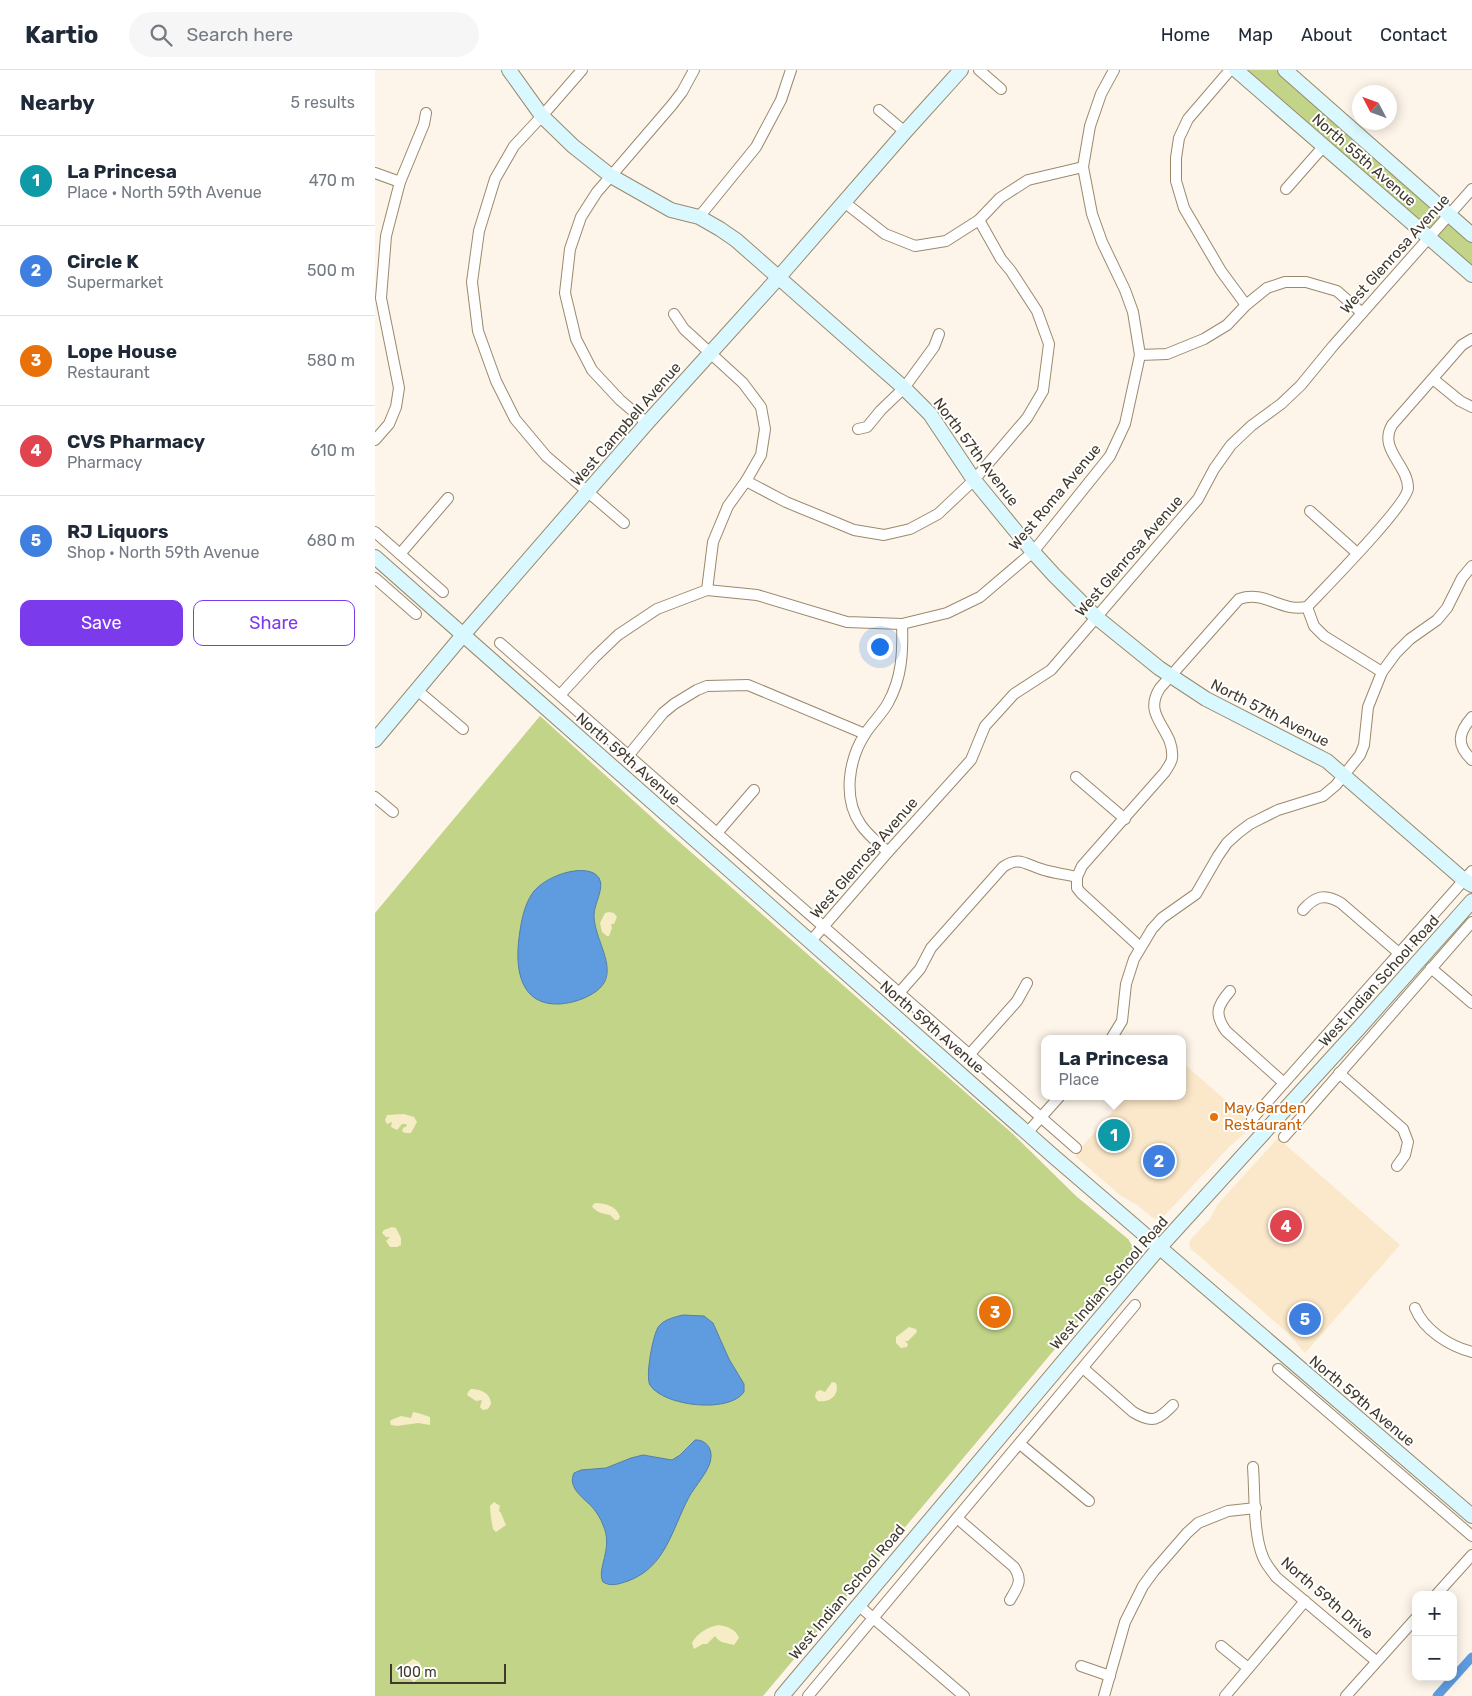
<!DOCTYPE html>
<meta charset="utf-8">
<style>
:root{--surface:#fff;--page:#f6f6f7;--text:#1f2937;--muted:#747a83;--line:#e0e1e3;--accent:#7c3aed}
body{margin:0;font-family:Rubik,sans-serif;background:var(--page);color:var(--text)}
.controls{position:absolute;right:15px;bottom:15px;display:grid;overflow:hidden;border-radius:10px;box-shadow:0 2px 12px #0003}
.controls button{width:45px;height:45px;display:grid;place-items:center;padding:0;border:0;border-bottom:1px solid var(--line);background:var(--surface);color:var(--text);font:25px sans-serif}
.compass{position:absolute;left:977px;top:15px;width:45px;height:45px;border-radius:50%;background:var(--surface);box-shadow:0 2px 12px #0003;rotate:311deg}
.scale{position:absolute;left:15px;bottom:12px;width:116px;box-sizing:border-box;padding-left:5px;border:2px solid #40392c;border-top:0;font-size:14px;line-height:18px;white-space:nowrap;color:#40392c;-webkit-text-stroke:4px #fff;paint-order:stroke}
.you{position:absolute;left:504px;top:576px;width:18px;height:18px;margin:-12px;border:4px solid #fff;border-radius:50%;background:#1a73e8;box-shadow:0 0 0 8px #1a73e833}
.badge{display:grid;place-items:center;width:32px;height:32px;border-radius:50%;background:var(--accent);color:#fff;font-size:16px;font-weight:700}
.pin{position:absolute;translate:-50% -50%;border:2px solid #fff;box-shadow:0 1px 5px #0006}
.popup{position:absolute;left:666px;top:965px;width:145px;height:65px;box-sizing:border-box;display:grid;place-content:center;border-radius:10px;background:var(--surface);filter:drop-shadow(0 1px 4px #0005);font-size:16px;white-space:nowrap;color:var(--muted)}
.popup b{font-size:19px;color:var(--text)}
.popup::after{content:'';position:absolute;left:50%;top:100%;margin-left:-10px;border:10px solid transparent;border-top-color:var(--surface)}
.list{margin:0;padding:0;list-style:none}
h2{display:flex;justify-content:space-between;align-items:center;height:65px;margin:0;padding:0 20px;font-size:21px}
h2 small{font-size:16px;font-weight:400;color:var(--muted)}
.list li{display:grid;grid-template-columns:32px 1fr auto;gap:15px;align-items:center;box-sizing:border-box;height:90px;padding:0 20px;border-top:1px solid var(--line)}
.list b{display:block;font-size:19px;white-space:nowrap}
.list p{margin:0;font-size:16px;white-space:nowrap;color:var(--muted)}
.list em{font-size:16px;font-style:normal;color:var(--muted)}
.actions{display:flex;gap:10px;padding:15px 20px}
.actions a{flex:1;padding:11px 0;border:1px solid var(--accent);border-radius:10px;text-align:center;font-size:18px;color:var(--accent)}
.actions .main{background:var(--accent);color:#fff}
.icon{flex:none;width:28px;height:28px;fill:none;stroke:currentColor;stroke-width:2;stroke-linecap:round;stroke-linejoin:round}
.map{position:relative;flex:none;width:1097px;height:1626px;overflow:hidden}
header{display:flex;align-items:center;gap:30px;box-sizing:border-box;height:70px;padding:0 25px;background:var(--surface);border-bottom:1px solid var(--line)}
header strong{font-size:24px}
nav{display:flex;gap:28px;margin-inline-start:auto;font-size:18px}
.search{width:350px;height:45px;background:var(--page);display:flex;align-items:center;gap:12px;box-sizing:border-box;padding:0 18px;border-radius:28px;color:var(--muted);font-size:19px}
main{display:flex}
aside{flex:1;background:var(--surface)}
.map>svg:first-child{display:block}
</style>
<header>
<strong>Kartio</strong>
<div class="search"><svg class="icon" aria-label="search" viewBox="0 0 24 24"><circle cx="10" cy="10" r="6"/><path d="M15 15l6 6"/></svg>Search here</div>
<nav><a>Home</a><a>Map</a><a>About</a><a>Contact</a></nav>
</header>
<main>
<aside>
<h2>Nearby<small>5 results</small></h2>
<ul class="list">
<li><span class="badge" style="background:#0f9aa8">1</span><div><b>La Princesa</b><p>Place · North 59th Avenue</p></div><em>470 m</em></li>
<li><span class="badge" style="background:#3f7fe0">2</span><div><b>Circle K</b><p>Supermarket</p></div><em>500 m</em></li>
<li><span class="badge" style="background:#e8710a">3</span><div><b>Lope House</b><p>Restaurant</p></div><em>580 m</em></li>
<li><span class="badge" style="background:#e0444e">4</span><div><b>CVS Pharmacy</b><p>Pharmacy</p></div><em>610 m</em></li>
<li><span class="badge" style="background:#3f7fe0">5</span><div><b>RJ Liquors</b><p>Shop · North 59th Avenue</p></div><em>680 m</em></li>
</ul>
<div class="actions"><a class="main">Save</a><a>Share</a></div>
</aside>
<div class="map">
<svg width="1097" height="1626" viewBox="0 0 1097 1626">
<rect width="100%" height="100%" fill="#fdf5e9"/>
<g fill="#fbe8ca">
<path d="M808,993L872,1049L878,1056L855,1076L788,1147L784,1149L778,1148L762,1135L746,1126L700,1086L705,1079L751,1026H808Z"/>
<path d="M903,1068L1025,1175L930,1283L913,1263L816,1179L814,1175L815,1170L835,1149L842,1135Z"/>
</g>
<g fill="#c1d487">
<path d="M869,0H903L1093,166L1097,170V200Z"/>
<path d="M165,646L293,762L638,1064L701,1126L753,1169L758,1177L757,1182L739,1205L733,1216L388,1626H0V843Z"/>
</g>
<g fill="#f6edc7">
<path d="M234,842L239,843L242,847L239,854H236L237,858L234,866H232L227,862L225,853L230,843Z"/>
<path d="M29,1044L39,1047L42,1052L36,1063H30L27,1061L28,1058L32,1056L31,1054H27L22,1060L16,1057L17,1052L12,1054L10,1050L12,1045Z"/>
<path d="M220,1133C230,1133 242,1136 245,1147L243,1150H240L235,1145C229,1144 220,1142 217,1136Z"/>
<path d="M17,1157L21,1158L26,1168V1175L22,1177H15L11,1171L15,1167H11L7,1163L9,1160Z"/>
<path d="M534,1257L541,1259L542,1262L533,1271H530L533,1274L532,1277L526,1278L521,1273V1267Z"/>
<path d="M457,1312L461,1313C465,1325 455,1333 443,1331L440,1327L441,1322L445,1320L450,1322Z"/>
<path d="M96,1319C105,1319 116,1323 116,1334L113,1339L108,1340L105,1337L107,1330L101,1331L92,1325L93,1322Z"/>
<path d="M38,1342L43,1343L55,1347V1355L43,1353L22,1356L16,1355L15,1352L16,1350L26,1346L36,1348Z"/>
<path d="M119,1432L125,1436L124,1441L126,1443L131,1455L121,1462L118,1459C117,1454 115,1442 115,1436Z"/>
<path d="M344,1555C353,1557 361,1559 364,1568L359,1575C352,1573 344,1573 340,1566L332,1574H328L319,1579L317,1573C321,1564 334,1556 344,1555Z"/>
<path d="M38,1589L44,1592L48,1600L45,1605L41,1604L43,1609L39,1612L35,1609L27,1597Z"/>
</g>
<g fill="#5e9bdf" stroke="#557ea9">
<path d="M199,801C207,800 219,800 224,808C230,818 219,834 219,845C219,873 250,905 217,924C207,930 196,933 185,934C145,936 140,899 144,868C146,852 149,834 159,821C169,810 185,803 199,801Z"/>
<path d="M308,1245L329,1246L338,1253L354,1289L369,1314V1322C354,1344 288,1336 275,1315C270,1307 278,1263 284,1256C290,1249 300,1247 308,1245Z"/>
<path d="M320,1370C329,1369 337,1377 336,1387C336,1399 320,1416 314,1427C297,1459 291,1497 253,1511C244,1514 236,1517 228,1512C221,1499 239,1478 228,1455C226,1449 222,1443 218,1438C209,1428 192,1418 199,1403L206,1400L231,1398L256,1388L268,1385L297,1390L305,1385Z"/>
</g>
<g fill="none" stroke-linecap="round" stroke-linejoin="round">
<path stroke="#5e9bdf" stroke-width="9" d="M1062,1626L1097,1587"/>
<defs>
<g id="street">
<path d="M207,0L167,46L139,76L120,109L104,161L97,212L103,261L121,311L140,349L171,386L249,453"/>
<path d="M604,0L626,19"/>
<path d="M855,0L813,49L804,68L801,88V111L809,138L846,201L871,235"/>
<path d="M504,40L530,62"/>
<path d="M0,103L25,112"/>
<path d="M911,119L948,77"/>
<path d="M469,132L510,164L540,176L571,171L604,150L625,128L653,110L708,97"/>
<path d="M324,147L381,77L406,30L416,0"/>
<path d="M299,244L309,259L368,313L386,337L390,359L386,385L371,411L353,436L338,472L332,520"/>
<path d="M765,285L792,284L829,269L852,255L871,235L892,218L910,212H931L962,221L987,243"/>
<path d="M1058,309L1085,331L1097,337"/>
<path d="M272,353L245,330L217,300L201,269L190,223L195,179L206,147L222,122L236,106L297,35L307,22L319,0"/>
<path d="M483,359L492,357L506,340L529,318L559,277L564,264"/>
<path d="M0,370L14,354L21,337L24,318L6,228L11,166L25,112L49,54L51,43"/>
<path d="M371,411L411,432L479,460L509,465L535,459L563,444L599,410L652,348L668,321L674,274L662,241L636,201L626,189L604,150"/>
<path d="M935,441L982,483"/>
<path d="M0,462L68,522"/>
<path d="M25,484L73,428"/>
<path d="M0,508L41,544"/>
<path d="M932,537L939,556L949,566L1007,602"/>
<path d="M125,573L701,1078"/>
<path d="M42,620L88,659"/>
<path d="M185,625L219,588L243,565L282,539L332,520L382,525L472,552L527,554L572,543L605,527L658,482L735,386L750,354L765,285L758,242L750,220L727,172L717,144L708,97L715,56L726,24L739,0"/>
<path d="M1097,647C1083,663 1081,675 1097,690"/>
<path d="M253,686L288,643L299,634L322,620L332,616L373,615L490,664"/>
<path d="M701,707L750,749"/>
<path d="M0,727L18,742"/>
<path d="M342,763L379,720"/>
<path d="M513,782C503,773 493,765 486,755C467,728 474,689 490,664C497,653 507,644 513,633C527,608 528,582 527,554"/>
<path d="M702,807V818L706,823L765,877"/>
<path d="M928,840C940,826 950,823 966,833L1025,884"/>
<path d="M435,872L513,782L596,690L610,656L639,624L676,600L823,429L839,399L856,375L876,356L906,334L926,315L958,276L1097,119"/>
<path d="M1056,898L1097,933"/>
<path d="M855,921C842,936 839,944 851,961L909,1013"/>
<path d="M524,923L545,899L556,878L628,797C644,786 650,794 666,799C677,803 690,804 702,807L707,796L790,702C793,697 797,692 797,688C800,659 766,647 785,618L864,529C891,520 904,542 932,537C948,520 1033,434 1033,418C1033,395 1003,379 1017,355L1087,275L1097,269"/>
<path d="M736,969L747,951L751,914L759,889L777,859L787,848L821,824L843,786L852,773L863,763L875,754L903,740L948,726L961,715L985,685L989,675L993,637L1007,602L1021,583L1035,569L1062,550L1072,538L1087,508L1097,496"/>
<path d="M594,985L642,931L652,913"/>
<path d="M964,1003L1028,1059L1033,1072L1030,1085L1022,1096"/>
<path d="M877,1049L1097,801"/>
<path d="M652,1063L685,1026"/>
<path d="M909,1067L1097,852"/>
<path d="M1040,1238C1049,1260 1074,1276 1097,1282"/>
<path d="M708,1298L758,1342C778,1354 783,1350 798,1335"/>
<path d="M903,1299L1097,1466"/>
<path d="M645,1374L714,1431"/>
<path d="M878,1397C880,1423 878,1464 888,1487C891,1495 897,1501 901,1507L1001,1591"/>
<path d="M582,1448L639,1497C648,1511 643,1516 635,1530"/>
<path d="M1061,1525L1097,1485"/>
<path d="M483,1535L589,1626"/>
<path d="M846,1576L873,1598"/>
<path d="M706,1596L735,1606"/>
<path d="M433,1626L760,1235"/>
<path d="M729,1626L750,1552L768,1516L779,1501L812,1463L823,1453L853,1441L881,1438"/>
<path d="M850,1626L930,1531"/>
<path d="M971,1626L1041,1548"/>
</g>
<g id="secondary">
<path d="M134,0L167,46L198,76L236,106L296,140L324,147L345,159L361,170L529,318L555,344L599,410L658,482L679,505L721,547L784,598L831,629L952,691L1089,810L1097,815"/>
<path d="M861,0L1097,205"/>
<path d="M910,0L1097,165"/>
<path d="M0,487L677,1085L1097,1446"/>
<path d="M0,670L88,565L272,353L404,207L530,62L586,0"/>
<path d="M407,1626L784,1178L985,957L1097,831"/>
</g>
</defs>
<use href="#street" stroke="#9b896c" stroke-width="12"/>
<use href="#secondary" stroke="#9b896c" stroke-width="16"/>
<use href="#street" stroke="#fff" stroke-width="10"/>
<use href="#secondary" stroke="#d9f8ff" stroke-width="14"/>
</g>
<circle fill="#e8710a" stroke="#fff" stroke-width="2" cx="839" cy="1047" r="5"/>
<g text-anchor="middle" stroke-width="4" stroke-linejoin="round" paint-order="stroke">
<g font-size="15" fill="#40392c" stroke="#fff">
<text transform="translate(989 90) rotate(41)" y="5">North 55th Avenue</text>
<text transform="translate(1020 184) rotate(-48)" y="5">West Glenrosa Avenue</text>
<text transform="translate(251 354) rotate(-49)" y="5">West Campbell Avenue</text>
<text transform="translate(601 382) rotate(53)" y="5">North 57th Avenue</text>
<text transform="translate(680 427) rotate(-50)" y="5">West Roma Avenue</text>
<text transform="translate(754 486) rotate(-49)" y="5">West Glenrosa Avenue</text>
<text transform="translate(895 643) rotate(27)" y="5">North 57th Avenue</text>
<text transform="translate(253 689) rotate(41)" y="5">North 59th Avenue</text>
<text transform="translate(489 788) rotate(-49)" y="5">West Glenrosa Avenue</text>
<text transform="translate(1004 911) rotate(-48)" y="5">West Indian School Road</text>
<text transform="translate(557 957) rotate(41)" y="5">North 59th Avenue</text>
<text transform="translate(734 1213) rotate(-49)" y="5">West Indian School Road</text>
<text transform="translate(987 1331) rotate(40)" y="5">North 59th Avenue</text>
<text transform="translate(472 1522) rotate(-50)" y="5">West Indian School Road</text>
<text transform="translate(952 1528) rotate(41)" y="5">North 59th Drive</text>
</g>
<g font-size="15" fill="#c56008" stroke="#fff" text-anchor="start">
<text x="849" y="1043">May Garden<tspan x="849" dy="17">Restaurant</tspan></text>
</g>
</g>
</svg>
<div class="controls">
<button>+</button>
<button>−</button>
</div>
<svg class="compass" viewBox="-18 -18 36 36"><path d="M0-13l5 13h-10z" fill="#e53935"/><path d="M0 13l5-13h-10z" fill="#747a83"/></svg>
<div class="scale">100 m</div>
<div class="you"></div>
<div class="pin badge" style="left:739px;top:1065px;background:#0f9aa8">1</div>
<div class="popup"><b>La Princesa</b>Place</div>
<div class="pin badge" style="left:784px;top:1091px;background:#3f7fe0">2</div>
<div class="pin badge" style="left:620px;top:1242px;background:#e8710a">3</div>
<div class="pin badge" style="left:911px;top:1156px;background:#e0444e">4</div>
<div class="pin badge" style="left:930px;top:1249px;background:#3f7fe0">5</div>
</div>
</main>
